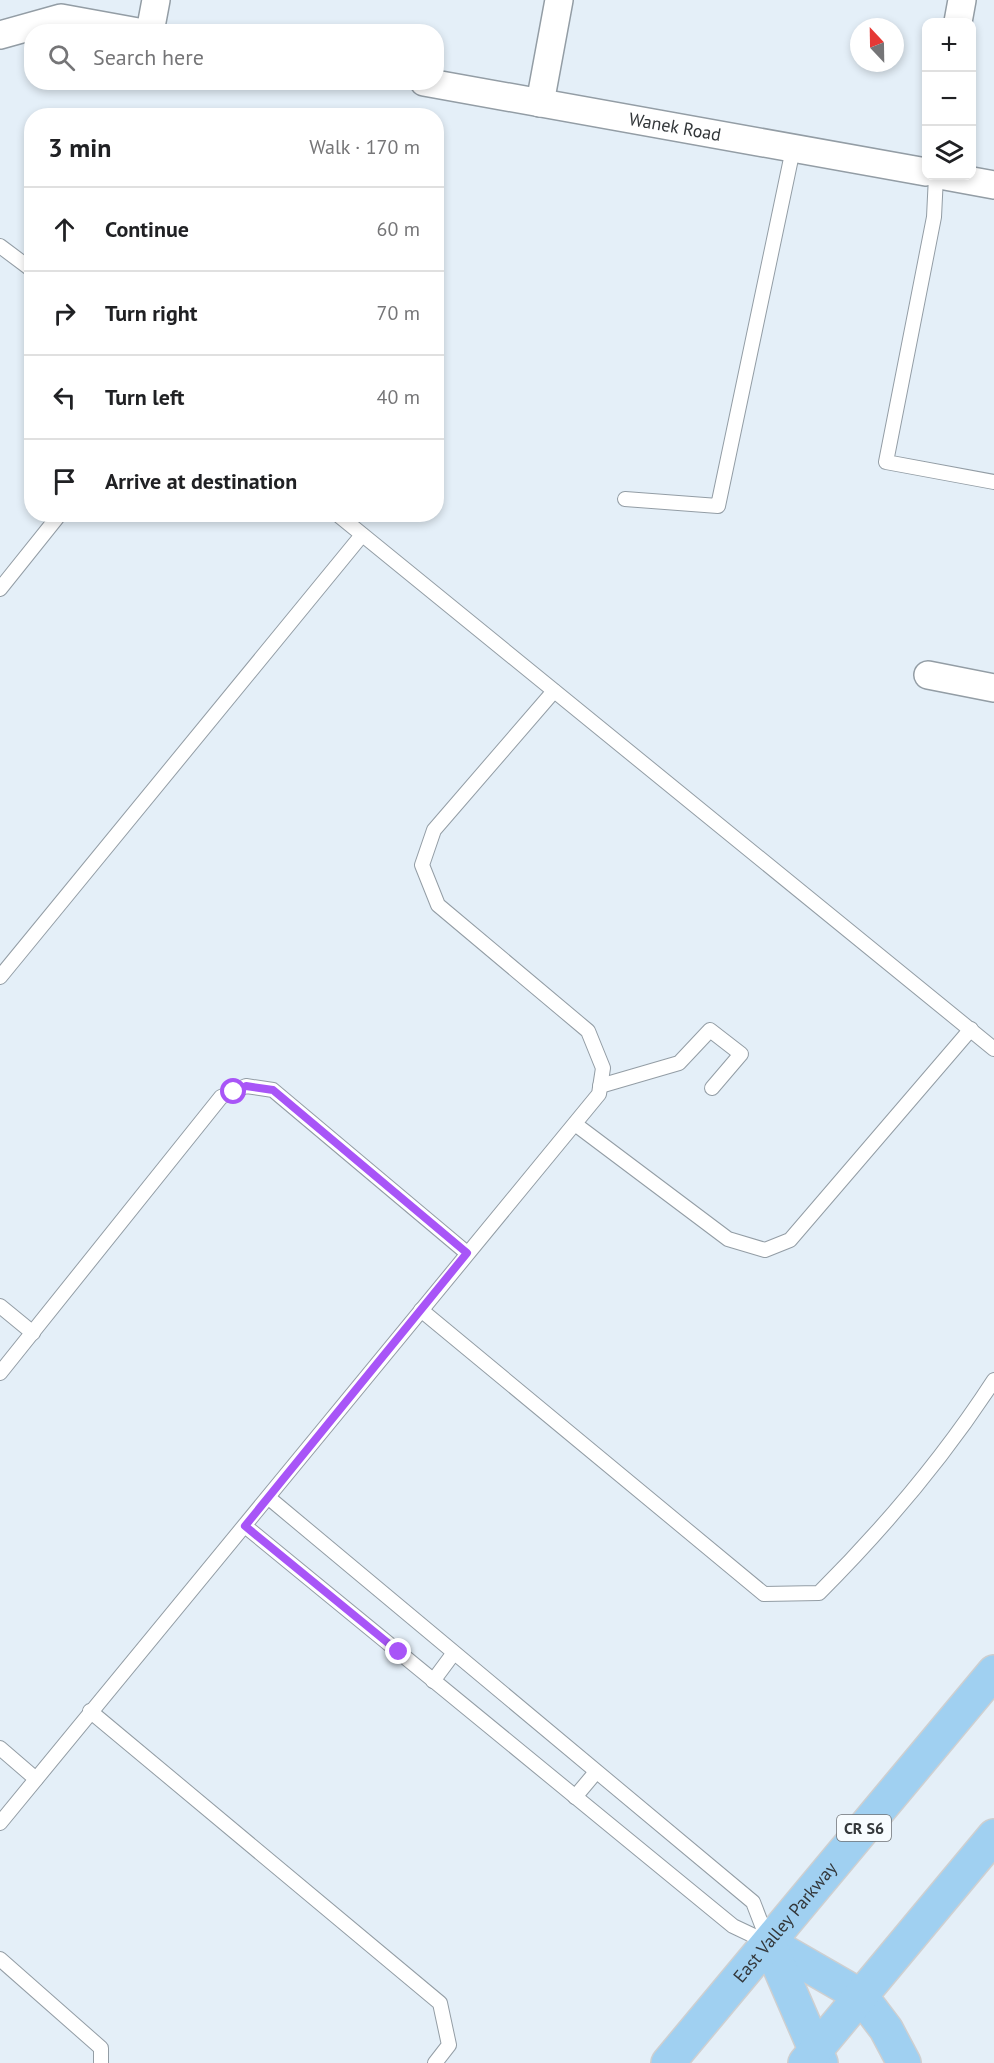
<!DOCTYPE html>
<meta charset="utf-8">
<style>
:root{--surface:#fff;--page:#f2f2f2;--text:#202124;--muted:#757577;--line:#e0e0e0}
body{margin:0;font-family:"PT Sans",sans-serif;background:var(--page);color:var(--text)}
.controls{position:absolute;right:18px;top:18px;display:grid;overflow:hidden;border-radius:12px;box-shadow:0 3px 9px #0003}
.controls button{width:54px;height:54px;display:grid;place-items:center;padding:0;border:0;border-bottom:2px solid var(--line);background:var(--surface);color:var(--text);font:30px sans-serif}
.compass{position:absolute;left:850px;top:18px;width:54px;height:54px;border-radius:50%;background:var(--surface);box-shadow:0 3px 9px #0003;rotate:338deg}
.stop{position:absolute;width:18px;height:18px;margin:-14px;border:4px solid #a855f7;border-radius:50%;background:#fff}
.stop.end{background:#a855f7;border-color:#fff;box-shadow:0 2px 6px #0008}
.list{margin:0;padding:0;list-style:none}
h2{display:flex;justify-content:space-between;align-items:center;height:78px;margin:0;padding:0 24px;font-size:26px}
h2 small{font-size:20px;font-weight:400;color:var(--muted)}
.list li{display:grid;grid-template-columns:39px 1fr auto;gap:18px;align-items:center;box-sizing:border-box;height:84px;padding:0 24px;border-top:2px solid var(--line)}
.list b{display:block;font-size:22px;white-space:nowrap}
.list em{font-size:20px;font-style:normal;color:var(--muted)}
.icon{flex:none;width:33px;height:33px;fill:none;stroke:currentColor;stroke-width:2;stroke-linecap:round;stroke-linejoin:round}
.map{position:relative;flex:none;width:994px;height:2063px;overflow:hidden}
.search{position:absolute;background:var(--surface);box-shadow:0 3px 9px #0003;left:24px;top:24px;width:420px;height:66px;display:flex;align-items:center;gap:15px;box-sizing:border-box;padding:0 21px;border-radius:24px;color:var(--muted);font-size:22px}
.panel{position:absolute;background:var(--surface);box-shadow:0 3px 9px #0003;left:24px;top:108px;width:420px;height:414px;border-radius:24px}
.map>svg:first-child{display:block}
</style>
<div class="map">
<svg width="994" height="2063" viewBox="0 0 994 2063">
<rect width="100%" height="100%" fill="#e4eff8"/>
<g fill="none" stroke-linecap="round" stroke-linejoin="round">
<defs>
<g id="lane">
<path d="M936,176L934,217L886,462L994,482"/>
<path d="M0,246L32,270"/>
<path d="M625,499L718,506L793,149"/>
<path d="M337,514L994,1049"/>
<path d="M0,589L60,514"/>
<path d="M0,977L362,535"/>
<path d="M600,1086L679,1063L710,1030L741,1054L712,1088"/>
<path d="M575,1124L728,1239L765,1250L790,1240L971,1029"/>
<path d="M0,1306L33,1333"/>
<path d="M421,1310L764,1594L819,1593C884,1528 944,1457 994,1380"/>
<path d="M0,1373L221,1097L246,1086L273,1090L467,1253"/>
<path d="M269,1498L753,1902L768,1941"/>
<path d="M245,1526L733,1926L769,1943"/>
<path d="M433,1681L453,1654"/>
<path d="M90,1711L440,2003L449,2045L435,2063"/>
<path d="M0,1748L36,1779"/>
<path d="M575,1797L596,1772"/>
<path d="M0,1823L599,1094L603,1068L588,1031L438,905L422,865L434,830L554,691"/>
<path d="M0,1959L101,2048V2063"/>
</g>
<g id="street">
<path d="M958,22L962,0"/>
<path d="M150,32L156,0"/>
<path d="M0,35L61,18L138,32"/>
<path id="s1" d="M424,82L926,172"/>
<path d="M540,103L559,0"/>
<path d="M945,176L994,185"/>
<path d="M928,675L994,688"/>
</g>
<g id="primary">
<path d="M769,1943L861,1996L886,2029L904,2063"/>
<path d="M769,1943L821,2063"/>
<path id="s2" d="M668,2063L994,1672"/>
<path d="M805,2063L994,1836"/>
</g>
</defs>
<use href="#lane" stroke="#939da5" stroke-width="16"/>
<use href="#street" stroke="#939da5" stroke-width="30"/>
<use href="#primary" stroke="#cecfd0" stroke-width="36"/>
<use href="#lane" stroke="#fff" stroke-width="14"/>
<use href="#street" stroke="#fff" stroke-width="27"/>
<use href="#primary" stroke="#a0d0f1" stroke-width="33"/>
</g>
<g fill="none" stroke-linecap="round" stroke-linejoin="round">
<path stroke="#a855f7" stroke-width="8" d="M234,1092L246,1086L273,1090L467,1253L245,1526L399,1652"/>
</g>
<g text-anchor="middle" stroke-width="6" stroke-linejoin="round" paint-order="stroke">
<rect fill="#f7fcff" stroke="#6e7275" stroke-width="1.5" x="837" y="1815" width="54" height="26" rx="4.5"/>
<g font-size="16" font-weight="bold" fill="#33373a">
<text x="864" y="1834">CR S6</text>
</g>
<g font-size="18" fill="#33373a" stroke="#f7fcff">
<text dy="6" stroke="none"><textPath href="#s1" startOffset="255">Wanek Road</textPath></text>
<text dy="6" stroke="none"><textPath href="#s2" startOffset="183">East Valley Parkway</textPath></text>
</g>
</g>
</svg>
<div class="controls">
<button>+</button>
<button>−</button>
<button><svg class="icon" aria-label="layers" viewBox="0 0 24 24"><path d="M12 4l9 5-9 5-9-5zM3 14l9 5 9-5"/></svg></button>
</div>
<svg class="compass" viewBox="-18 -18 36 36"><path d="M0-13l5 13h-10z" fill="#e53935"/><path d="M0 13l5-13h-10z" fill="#757577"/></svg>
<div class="stop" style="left:234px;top:1092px"></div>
<div class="stop end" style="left:399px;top:1652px"></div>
<div class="search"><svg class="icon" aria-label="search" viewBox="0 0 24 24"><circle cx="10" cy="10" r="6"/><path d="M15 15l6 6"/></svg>Search here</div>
<section class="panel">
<h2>3 min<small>Walk · 170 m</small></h2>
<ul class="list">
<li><svg class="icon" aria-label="ahead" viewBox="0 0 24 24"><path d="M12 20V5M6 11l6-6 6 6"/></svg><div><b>Continue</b></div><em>60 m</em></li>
<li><svg class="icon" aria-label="right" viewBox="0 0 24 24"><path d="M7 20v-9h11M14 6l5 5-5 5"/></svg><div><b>Turn right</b></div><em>70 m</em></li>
<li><svg class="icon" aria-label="left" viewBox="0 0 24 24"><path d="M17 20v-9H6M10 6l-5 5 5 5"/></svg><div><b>Turn left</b></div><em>40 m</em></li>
<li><svg class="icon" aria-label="arrive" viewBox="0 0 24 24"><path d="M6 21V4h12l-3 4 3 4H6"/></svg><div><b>Arrive at destination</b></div></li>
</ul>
</section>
</div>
